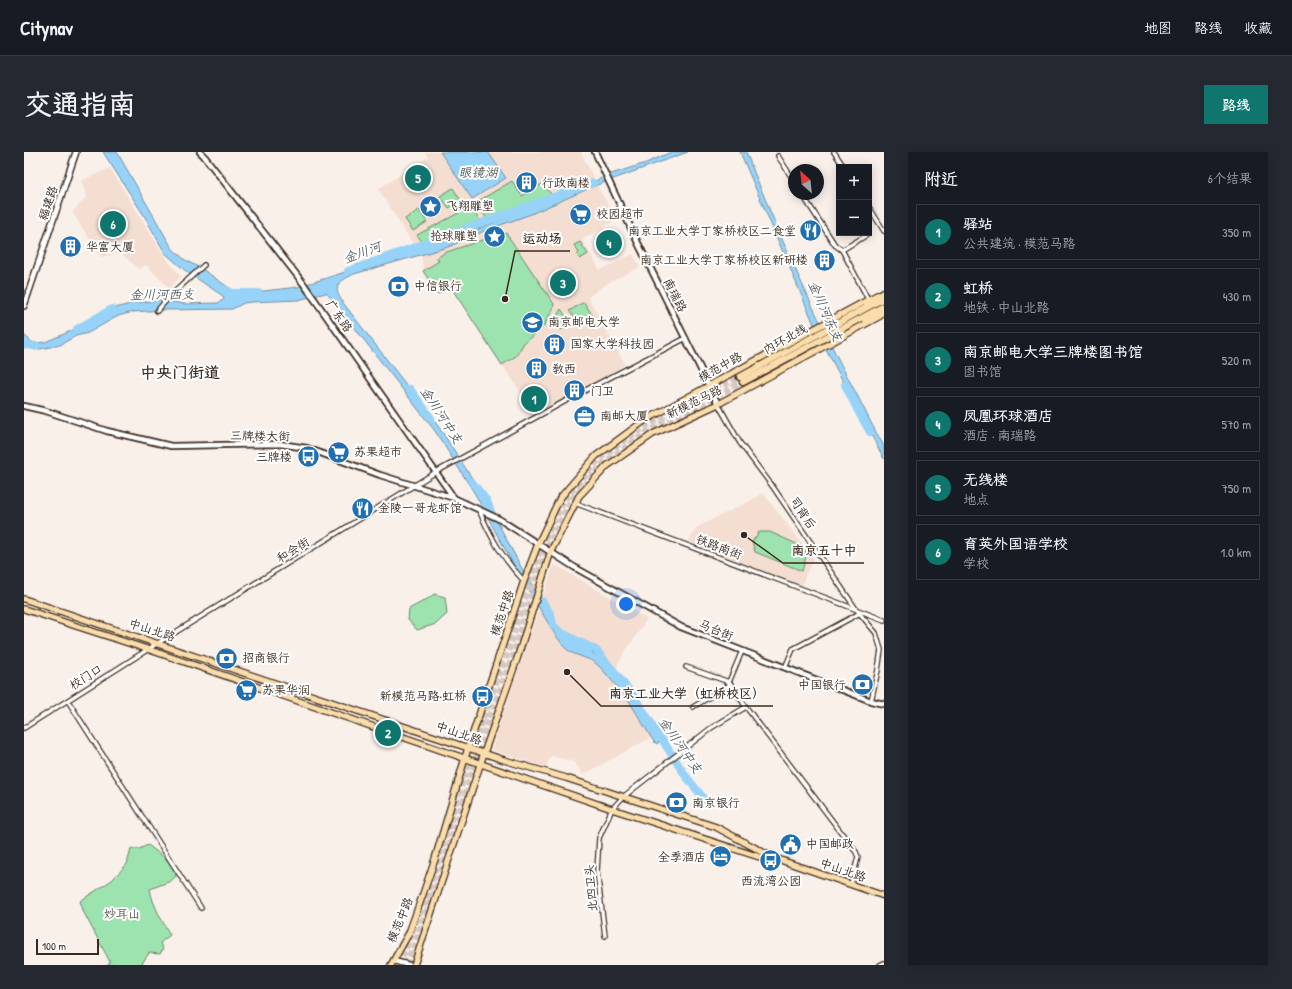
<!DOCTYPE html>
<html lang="zh">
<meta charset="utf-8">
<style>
:root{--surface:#171b24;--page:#242831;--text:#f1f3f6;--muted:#9ea1a6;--line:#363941;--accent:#0f766e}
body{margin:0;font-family:"Patrick Hand","LXGW WenKai TC",sans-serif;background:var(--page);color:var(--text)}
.controls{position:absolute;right:12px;top:12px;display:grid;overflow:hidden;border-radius:0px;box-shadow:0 2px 10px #0003}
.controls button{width:36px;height:36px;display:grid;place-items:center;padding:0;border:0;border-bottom:1px solid var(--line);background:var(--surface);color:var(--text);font:20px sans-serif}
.compass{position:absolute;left:764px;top:12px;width:36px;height:36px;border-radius:50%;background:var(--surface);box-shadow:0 2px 10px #0003;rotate:333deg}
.scale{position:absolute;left:12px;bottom:10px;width:63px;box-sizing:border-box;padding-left:4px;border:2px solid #3b2a1e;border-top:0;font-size:11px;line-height:14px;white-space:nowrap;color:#3b2a1e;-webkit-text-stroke:3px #fff;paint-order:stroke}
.you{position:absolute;left:602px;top:452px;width:14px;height:14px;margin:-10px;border:3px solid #fff;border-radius:50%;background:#1a73e8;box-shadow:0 0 0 6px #1a73e833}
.badge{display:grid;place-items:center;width:26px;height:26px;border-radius:50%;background:var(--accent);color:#fff;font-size:13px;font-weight:700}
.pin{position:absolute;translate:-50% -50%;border:2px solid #fff;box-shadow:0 1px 4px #0006}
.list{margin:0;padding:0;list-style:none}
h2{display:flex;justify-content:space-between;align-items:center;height:52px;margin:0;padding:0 16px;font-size:17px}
h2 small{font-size:13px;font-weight:400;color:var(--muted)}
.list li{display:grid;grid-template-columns:26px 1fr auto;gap:12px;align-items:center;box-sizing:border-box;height:56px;margin:0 8px 8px;padding:0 8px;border:1px solid var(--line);border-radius:0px}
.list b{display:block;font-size:15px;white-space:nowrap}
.list p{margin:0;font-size:13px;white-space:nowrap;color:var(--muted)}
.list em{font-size:13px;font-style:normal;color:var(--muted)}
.map{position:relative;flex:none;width:860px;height:813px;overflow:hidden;border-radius:0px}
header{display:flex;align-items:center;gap:24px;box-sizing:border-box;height:56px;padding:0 20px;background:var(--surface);border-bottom:1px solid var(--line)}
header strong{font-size:19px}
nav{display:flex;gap:22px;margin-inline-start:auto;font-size:14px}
.intro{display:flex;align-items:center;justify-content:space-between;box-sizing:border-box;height:96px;padding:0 24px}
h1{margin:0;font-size:28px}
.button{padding:10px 18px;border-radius:0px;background:var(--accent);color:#fff;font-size:14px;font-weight:700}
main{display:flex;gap:24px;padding:0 24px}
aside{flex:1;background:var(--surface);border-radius:0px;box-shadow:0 2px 10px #0003}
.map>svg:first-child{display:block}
</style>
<header>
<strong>Citynav</strong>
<nav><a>地图</a><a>路线</a><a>收藏</a></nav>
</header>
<div class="intro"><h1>交通指南</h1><a class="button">路线</a></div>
<main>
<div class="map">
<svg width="860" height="813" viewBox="0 0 860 813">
<rect width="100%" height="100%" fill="#faf0ea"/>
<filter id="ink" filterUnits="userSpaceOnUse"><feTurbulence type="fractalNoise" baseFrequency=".025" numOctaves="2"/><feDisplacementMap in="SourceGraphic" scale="8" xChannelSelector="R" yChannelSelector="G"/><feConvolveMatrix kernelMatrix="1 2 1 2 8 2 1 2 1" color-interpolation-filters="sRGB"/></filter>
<g filter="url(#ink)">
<g fill="#f4ded1">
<path d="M401,0H557L576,39L593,67L558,88L576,118L609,102L616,115L584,131L564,145L601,212L585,223L517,259L515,255L509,259L426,134L414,142L399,119L398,106L354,37L404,5Z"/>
<path d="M86,16L144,109L157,125L145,136L122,113L115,117L96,101L77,105L48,60L63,45L57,29Z"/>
<path d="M739,341L790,407L783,420L777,436L664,390L673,375L726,349Z"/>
<path d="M530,412L623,467L594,511L591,529L628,585L559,623L550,610L527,604L522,615L467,598Z"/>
</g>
<g fill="#9ce3b0" stroke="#6c8667">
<path d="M488,29L498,44L518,32L529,44L465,69L451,51Z"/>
<path d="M429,36L437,49L425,56L416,44Z"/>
<path d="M446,55L459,73L399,91L393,83Z"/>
<path d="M395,58L403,70L389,79L381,67Z"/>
<path d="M482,81L530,152L529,157L520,174L500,191L492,204L478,213L426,134L414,142L399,119L415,109L413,106L420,101L467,85L471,89L474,88L475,85L473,82Z"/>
<path d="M556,90L564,102L556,107L553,103L555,101L550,93Z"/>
<path d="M560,150L571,168L549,164L545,159Z"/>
<path d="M537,157L547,172L537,178L531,167Z"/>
<path d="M735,380H746L777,394L783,401L778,419L731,400L728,390Z"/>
<path d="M410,442L421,445L423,462L412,472L393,478L384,468L385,457L405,446Z"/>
<path d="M124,693L150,713L152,724L147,729L126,737C129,754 138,768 146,783L136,791L139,797L136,802L125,801L119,810L118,813H84L86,810L60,761L56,749L88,728L103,712L107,697H115Z"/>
</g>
<g fill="#97d3f8" stroke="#728fa1">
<path d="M79,0H93L148,96L161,108L178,117L214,142L274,135L359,108L452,78L590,21L622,11L647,0H664L573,33L507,62L460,79L424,95L330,122C312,131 308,135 320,152L417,278L446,323L476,375L496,413L533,475L544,485L562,495L574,505L605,542L634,586L636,589L633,592L630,590L605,549L577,516L569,509L548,501L541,496L530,481L488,410L451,342L411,279L308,147L302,141L274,148L228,150L220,151L208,157L140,158L109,160L94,164L64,181L52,184L36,193L11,198L0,191V183L8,190L12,191L21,190L47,179L88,157L109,151L137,148L161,152L194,151L199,148L200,146L199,144L163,120L141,101L121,65Z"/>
<path d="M416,0H464L482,26L448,47Z"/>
<path d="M716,0H722C755,83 791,165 833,243C842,260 850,278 860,294V307L795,184Z"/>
</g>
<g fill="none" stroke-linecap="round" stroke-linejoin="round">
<g stroke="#97d3f8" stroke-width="8">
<path d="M324,119L569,31"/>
<path d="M203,138L208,141H234"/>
<path d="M53,177L88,157"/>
<path d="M0,192L2,193L13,194"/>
<path d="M821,233L834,259L846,280"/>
<path d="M386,237L407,266"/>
<path d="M448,330L463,349L471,370"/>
<path d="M518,449L527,463L529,473L536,480L572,498L589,518L611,546L661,623L681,648"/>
</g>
<g stroke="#d4c8c1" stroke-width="6" stroke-dasharray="6 3" stroke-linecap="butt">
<path d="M375,813L404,741L456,574L484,500L516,397L541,347L576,306L601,288L624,273L716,225"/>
<path d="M382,813L415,727L464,569L488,507L521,400L547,348L580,311L603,294L625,279L719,230"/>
</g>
<defs>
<g id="minor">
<path d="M810,0L820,15"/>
<path d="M754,4L770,29"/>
<path d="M778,42L811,93L818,98L844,147"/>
<path d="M845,55L860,79"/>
<path d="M818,98L843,83"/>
<path d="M133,159L145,145L180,113"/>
<path d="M694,252L716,291L749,335L832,457L852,481L857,498L854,518L847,549"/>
<path d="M551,351L860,468"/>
<path d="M455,358C467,386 479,407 500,429"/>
<path d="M718,499L705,530L722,555"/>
<path d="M662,515L705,530"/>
<path d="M761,516L769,497L836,461"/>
<path d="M44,549L177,756"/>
<path d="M669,555L707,532"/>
<path d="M0,576L134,491L412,320L558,240L662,186"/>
<path d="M581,784L573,719L575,686L588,657L599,645L687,576L722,555L832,700L834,705L827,732"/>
<path d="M856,813L860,811"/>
</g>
<g id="tertiary">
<path d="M176,0L180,4L279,131L430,346"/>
<path d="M571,0L614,91L694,252"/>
<path d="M0,254L22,259L83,279L147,294L256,292L283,296L356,323L430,346L475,367L550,415L657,475L847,549L860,552"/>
<path d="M370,809L385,813"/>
</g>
<path id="secondary" d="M0,154L52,0"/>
<g id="primary">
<path d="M0,447L480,608L542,626L692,675L748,705L860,744"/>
<path d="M0,457L132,500L588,657L748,709"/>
<path d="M367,813L385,781L399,742L411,707L444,596L500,429L514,392L536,346L572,304L620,269L853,143"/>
<path d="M390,813L460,601L493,507L527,399L555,344L583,314L629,282L694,252L856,164"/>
</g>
<g id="trunk">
<path d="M843,152L860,140"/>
<path d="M841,167L860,160"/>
<path d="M716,225L860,146"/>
<path d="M719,230L860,154"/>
</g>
</defs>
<use href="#minor" stroke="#3b2a1e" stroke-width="6"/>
<use href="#tertiary" stroke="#3b2a1e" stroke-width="8"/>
<use href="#secondary" stroke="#3b2a1e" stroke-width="8"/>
<use href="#primary" stroke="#3b2a1e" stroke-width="8"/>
<use href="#trunk" stroke="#3b2a1e" stroke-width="9"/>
<use href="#minor" stroke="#fff" stroke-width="3.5"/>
<use href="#tertiary" stroke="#fff" stroke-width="4.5"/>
<use href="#secondary" stroke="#fff" stroke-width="5"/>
<use href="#primary" stroke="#fbddab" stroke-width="5.5"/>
<use href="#trunk" stroke="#fbddab" stroke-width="6"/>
</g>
</g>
<defs>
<symbol id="building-disc" viewBox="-11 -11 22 22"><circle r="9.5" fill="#1f6fb2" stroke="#fff"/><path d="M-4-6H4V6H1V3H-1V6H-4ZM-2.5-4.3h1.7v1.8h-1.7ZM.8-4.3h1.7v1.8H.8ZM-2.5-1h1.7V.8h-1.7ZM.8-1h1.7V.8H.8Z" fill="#fff"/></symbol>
<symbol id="sight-disc" viewBox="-11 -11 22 22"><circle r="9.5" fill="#1f6fb2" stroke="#fff"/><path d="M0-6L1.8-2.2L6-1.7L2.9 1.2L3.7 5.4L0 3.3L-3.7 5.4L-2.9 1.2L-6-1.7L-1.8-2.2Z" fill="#fff"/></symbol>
<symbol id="supermarket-disc" viewBox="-11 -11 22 22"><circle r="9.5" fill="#1f6fb2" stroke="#fff"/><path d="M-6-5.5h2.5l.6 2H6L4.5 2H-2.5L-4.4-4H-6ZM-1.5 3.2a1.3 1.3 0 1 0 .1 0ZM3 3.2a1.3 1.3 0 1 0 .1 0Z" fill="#fff"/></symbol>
<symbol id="restaurant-disc" viewBox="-11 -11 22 22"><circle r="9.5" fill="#1f6fb2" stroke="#fff"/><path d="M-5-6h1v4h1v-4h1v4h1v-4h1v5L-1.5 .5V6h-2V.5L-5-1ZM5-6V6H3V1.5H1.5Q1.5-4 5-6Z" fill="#fff"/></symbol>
<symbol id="bank-disc" viewBox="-11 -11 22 22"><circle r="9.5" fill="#1f6fb2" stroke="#fff"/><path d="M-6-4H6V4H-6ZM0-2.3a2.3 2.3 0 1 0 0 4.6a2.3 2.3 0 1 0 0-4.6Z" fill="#fff"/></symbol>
<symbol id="university-disc" viewBox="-11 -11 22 22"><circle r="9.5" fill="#1f6fb2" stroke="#fff"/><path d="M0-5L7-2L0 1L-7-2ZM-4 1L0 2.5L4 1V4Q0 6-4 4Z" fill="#fff"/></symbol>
<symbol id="office-disc" viewBox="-11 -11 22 22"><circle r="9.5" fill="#1f6fb2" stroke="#fff"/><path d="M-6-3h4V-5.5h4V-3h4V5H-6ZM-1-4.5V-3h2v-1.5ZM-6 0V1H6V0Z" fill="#fff"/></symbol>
<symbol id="bus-disc" viewBox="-11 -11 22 22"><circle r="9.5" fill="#1f6fb2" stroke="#fff"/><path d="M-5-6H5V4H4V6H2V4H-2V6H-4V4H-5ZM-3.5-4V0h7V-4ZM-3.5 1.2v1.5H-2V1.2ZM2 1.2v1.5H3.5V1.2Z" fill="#fff"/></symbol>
<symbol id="civic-disc" viewBox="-11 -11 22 22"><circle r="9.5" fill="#1f6fb2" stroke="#fff"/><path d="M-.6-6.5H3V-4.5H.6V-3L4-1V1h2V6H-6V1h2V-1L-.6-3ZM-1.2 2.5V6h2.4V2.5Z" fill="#fff"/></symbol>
<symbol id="hotel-disc" viewBox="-11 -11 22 22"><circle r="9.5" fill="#1f6fb2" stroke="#fff"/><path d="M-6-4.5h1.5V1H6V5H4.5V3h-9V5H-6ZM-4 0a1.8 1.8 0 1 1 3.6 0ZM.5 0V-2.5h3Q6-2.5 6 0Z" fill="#fff"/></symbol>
</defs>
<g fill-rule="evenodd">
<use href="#building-disc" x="490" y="18" width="25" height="25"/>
<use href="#sight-disc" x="394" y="42" width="25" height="25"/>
<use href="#supermarket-disc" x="544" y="50" width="25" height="25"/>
<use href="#restaurant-disc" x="774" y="66" width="25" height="25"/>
<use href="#sight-disc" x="458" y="72" width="25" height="25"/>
<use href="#building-disc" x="34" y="82" width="25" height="25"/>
<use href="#building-disc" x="788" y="96" width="25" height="25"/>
<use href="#bank-disc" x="362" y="122" width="25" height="25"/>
<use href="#university-disc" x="496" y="158" width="25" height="25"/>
<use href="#building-disc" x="518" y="180" width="25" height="25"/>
<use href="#building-disc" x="500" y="204" width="25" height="25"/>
<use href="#building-disc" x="538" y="226" width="25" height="25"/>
<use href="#office-disc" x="548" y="252" width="25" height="25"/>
<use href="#supermarket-disc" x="302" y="288" width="25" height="25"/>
<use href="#bus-disc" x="272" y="292" width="25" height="25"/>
<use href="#restaurant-disc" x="326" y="344" width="25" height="25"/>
<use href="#bank-disc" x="190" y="494" width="25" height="25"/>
<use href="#bank-disc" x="826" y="520" width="25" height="25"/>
<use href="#supermarket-disc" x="210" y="526" width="25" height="25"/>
<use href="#bus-disc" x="446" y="532" width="25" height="25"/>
<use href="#bank-disc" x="640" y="638" width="25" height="25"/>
<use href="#civic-disc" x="754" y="680" width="25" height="25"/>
<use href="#hotel-disc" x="684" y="692" width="25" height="25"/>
<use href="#bus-disc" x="734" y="696" width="25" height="25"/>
</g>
<g text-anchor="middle" stroke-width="4" stroke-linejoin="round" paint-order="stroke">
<g font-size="12" fill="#3b2a1e" stroke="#fff" text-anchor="start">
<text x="518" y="35">行政南楼</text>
<text x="422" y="58">飞翔雕塑</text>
<text x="572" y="66">校园超市</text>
<text x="772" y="83" text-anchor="end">南京工业大学丁家桥校区二食堂</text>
<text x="454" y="88" text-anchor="end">抢球雕塑</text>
<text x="62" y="99">华富大厦</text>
<text x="784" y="112" text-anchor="end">南京工业大学丁家桥校区新研楼</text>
<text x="390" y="138">中信银行</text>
<text x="524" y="174">南京邮电大学</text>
<text x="546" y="196">国家大学科技园</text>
<text x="528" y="221">教西</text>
<text x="566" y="243">门卫</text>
<text x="576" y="268">南邮大厦</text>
<text x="330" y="304">苏果超市</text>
<text x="268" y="309" text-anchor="end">三牌楼</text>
<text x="354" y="360">金陵一哥龙虾馆</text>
<text x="218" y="510">招商银行</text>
<text x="822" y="537" text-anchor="end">中国银行</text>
<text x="238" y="542">苏果华润</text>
<text x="442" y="548" text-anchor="end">新模范马路·虹桥</text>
<text x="668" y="655">南京银行</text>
<text x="782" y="696">中国邮政</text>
<text x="682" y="709" text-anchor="end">全季酒店</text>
<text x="747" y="733" text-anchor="middle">西流湾公园</text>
</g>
<g font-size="12" fill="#3b2a1e" stroke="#fff">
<text transform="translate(24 51) rotate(-71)" y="4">福建路</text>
<text transform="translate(651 143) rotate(63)" y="4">南瑞路</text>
<text transform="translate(315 164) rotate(55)" y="4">广东路</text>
<text transform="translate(761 187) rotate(-29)" y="4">内环北线</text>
<text transform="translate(696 215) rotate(-29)" y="4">模范中路</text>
<text transform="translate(670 250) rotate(-26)" y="4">新模范马路</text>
<text transform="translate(236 284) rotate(1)" y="4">三牌楼大街</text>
<text transform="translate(779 361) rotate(56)" y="4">司背后</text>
<text transform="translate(695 395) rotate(21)" y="4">铁路南街</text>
<text transform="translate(269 398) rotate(-32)" y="4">和会街</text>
<text transform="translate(478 461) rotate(-71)" y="4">模范中路</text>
<text transform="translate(128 478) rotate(18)" y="4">中山北路</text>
<text transform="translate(692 478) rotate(22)" y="4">马台街</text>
<text transform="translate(62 525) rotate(-32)" y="4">校门口</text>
<text transform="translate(435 581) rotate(19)" y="4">中山北路</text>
<text transform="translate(819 718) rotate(19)" y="4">中山北路</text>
<text transform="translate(567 736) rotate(-95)" y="4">北四卫头</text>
<text transform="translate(376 768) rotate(-67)" y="4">模范中路</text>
</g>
<g font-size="12" fill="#535842" stroke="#fff">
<text x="98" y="766">妙耳山</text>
</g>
<g font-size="13" font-style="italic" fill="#575d5f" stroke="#fff">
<text x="454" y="25">眼镜湖</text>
<text transform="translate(338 100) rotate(-20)" y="5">金川河</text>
<text transform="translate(138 142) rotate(-1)" y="5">金川河西支</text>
<text transform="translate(802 159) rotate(66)" y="5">金川河东支</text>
<text transform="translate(418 263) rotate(57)" y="5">金川河中支</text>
<text transform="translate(657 593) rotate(55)" y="5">金川河中支</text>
</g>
<g font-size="16" font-weight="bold" fill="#3b2a1e" stroke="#fff">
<text x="156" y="226">中央门街道</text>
</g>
</g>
<path fill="none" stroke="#3b2a1e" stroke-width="1.5" d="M481 147L491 99H546M720 383L759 411H840M543 520L577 554H749"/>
<g fill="#3b2a1e" stroke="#fff" stroke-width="1.5">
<circle cx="481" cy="147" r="4"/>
<circle cx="720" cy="383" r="4"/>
<circle cx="543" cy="520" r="4"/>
</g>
<g font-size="13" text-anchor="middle" font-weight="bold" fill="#3b2a1e" stroke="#fff" stroke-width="4" stroke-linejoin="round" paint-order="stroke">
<text x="518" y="91">运动场</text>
<text x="800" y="403">南京五十中</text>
<text x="663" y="546">南京工业大学（虹桥校区）</text>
</g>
</svg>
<div class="controls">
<button>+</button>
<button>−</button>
</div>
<svg class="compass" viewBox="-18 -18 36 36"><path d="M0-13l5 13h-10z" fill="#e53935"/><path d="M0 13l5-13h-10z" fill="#9ea1a6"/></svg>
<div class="scale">100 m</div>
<div class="you"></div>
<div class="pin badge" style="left:510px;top:247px">1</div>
<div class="pin badge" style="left:364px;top:581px">2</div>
<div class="pin badge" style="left:539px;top:131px">3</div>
<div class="pin badge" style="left:585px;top:91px">4</div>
<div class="pin badge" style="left:394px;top:26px">5</div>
<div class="pin badge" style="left:89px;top:72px">6</div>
</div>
<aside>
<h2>附近<small>6个结果</small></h2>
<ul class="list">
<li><span class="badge">1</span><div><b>驿站</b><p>公共建筑 · 模范马路</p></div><em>350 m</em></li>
<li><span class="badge">2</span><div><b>虹桥</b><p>地铁 · 中山北路</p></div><em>430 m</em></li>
<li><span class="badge">3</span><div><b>南京邮电大学三牌楼图书馆</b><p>图书馆</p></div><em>520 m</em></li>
<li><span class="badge">4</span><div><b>凤凰环球酒店</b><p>酒店 · 南瑞路</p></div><em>570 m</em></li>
<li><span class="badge">5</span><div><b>无线楼</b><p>地点</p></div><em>750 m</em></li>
<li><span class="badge">6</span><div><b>育英外国语学校</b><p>学校</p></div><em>1.0 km</em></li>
</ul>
</aside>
</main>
